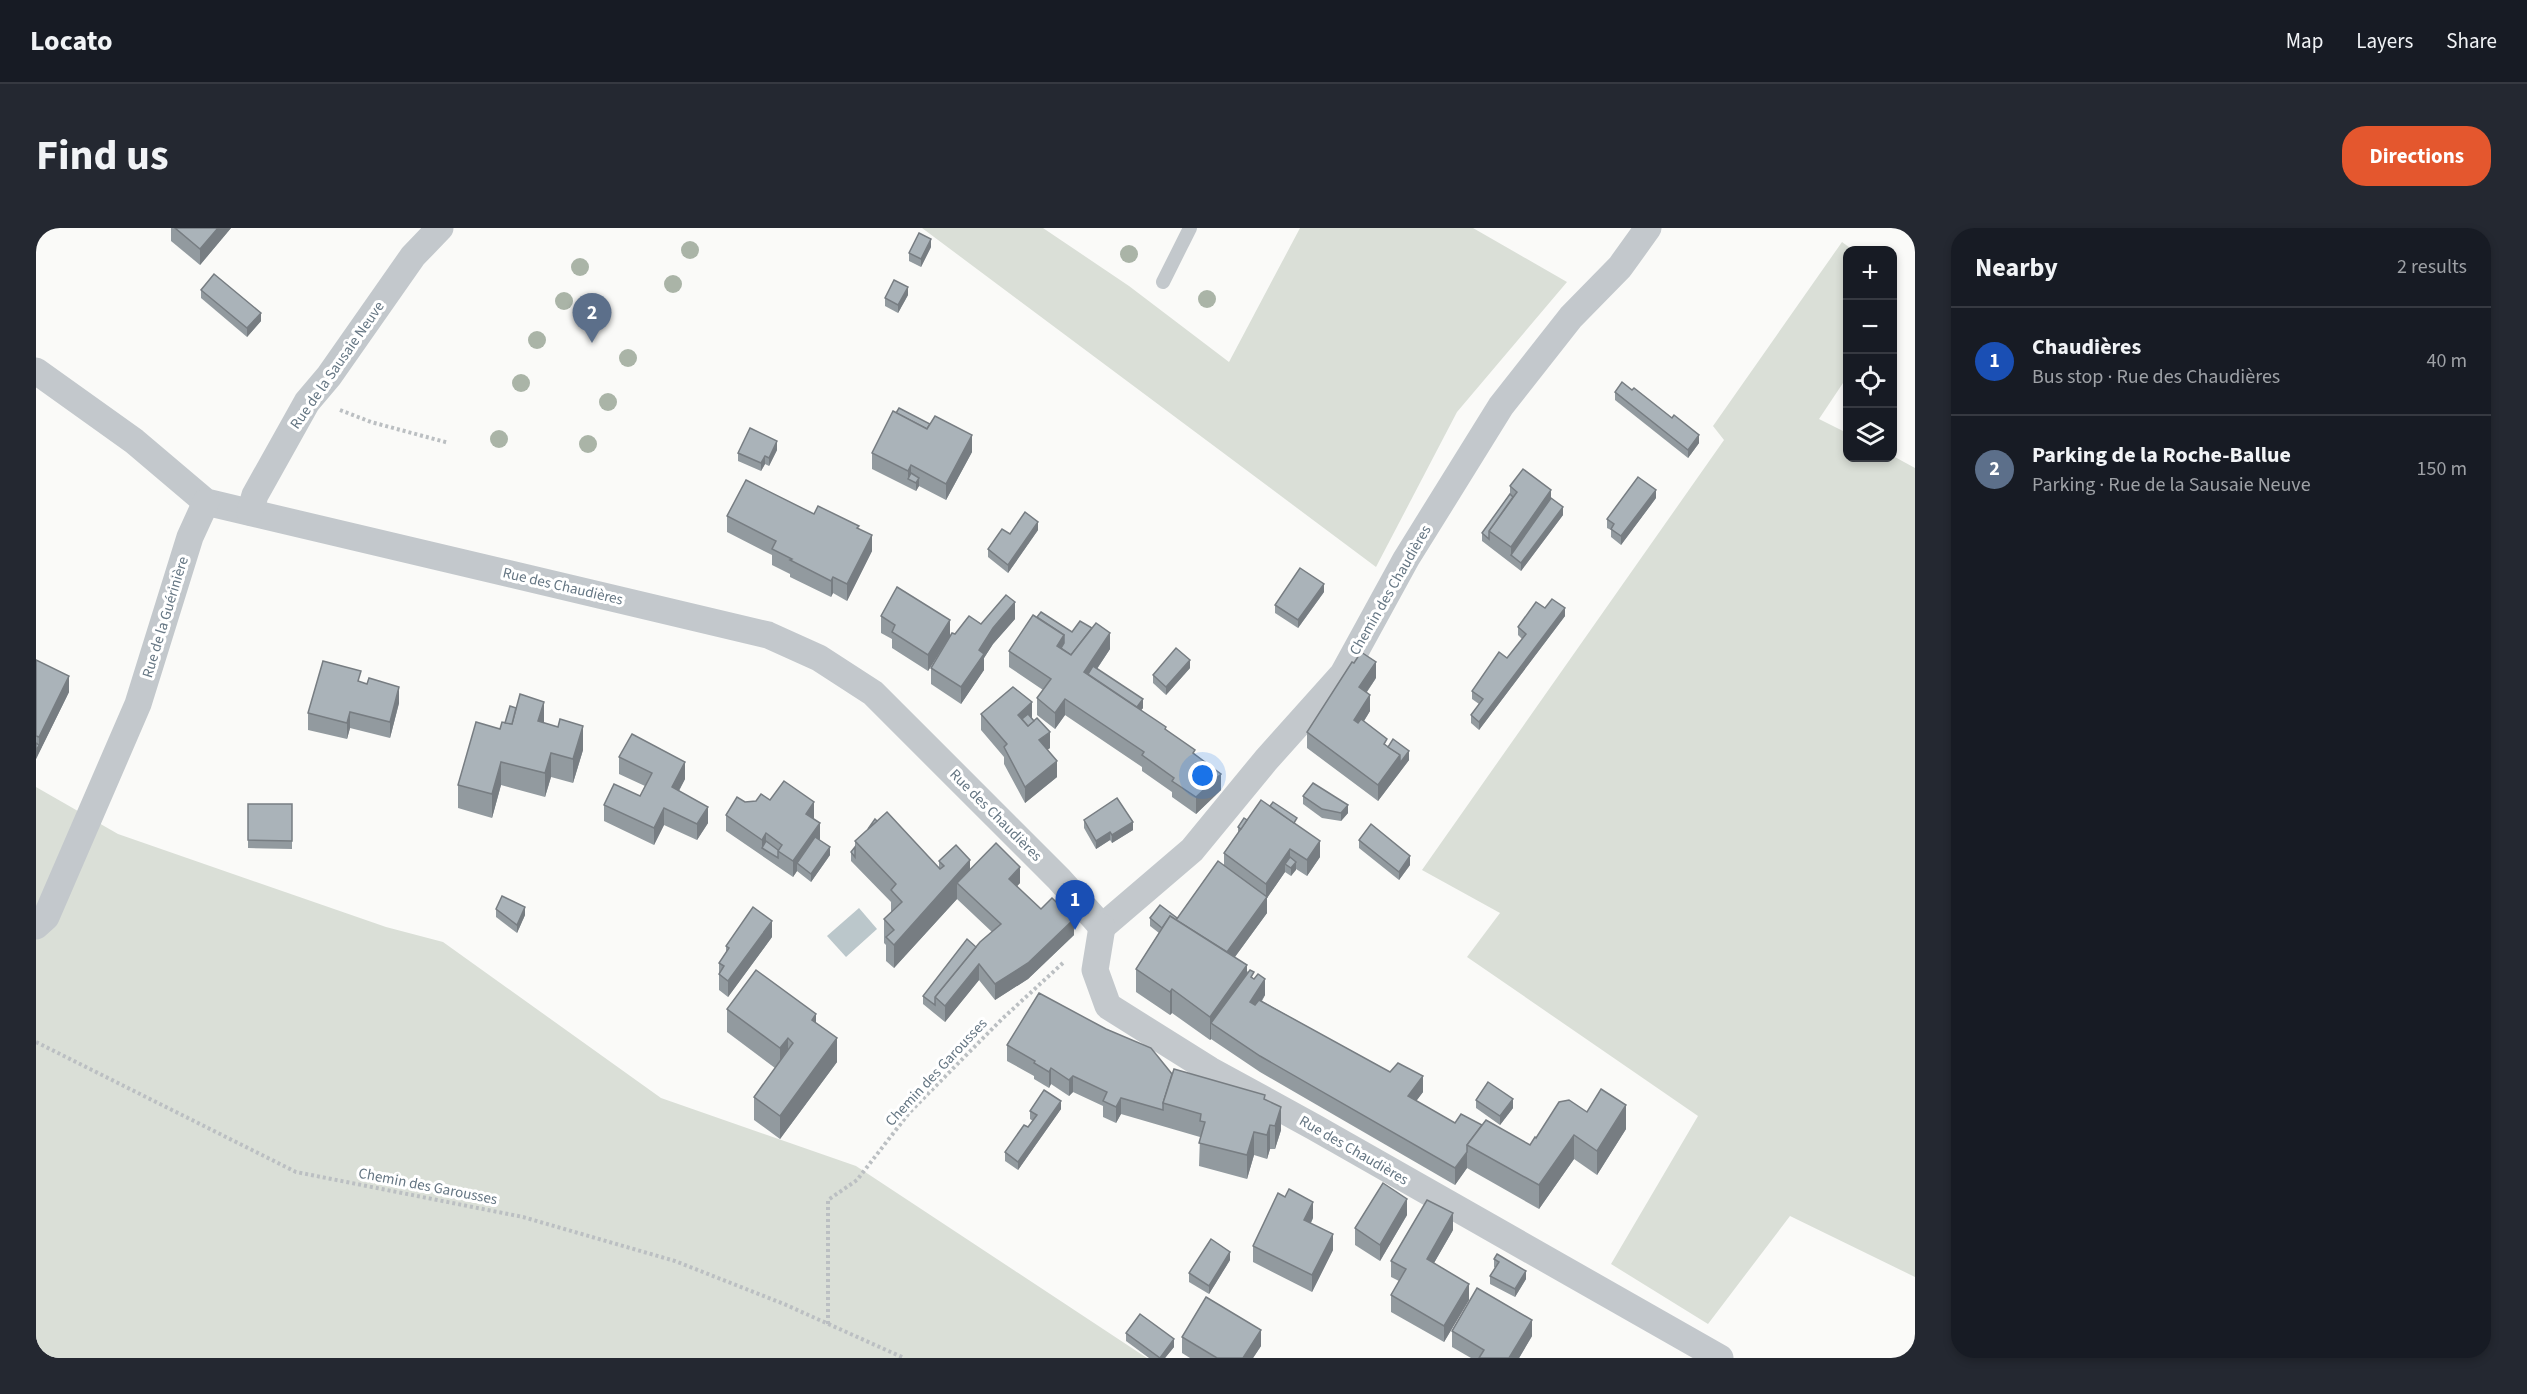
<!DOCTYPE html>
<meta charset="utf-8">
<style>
:root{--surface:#171b24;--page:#242831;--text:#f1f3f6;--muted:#9ea1a6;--line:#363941;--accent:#e4572e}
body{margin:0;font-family:"Source Sans 3",sans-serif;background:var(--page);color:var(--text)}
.controls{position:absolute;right:18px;top:18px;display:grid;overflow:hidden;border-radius:12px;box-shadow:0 3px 9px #0003}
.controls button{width:54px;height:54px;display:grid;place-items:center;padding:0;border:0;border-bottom:2px solid var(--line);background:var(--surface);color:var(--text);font:30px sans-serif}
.you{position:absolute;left:1167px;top:548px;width:21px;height:21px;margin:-15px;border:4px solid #fff;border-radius:50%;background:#1a73e8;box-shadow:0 0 0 9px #1a73e833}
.badge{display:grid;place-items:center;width:39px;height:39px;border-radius:50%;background:var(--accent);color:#fff;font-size:20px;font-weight:700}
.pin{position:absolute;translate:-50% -50px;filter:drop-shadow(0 2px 3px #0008)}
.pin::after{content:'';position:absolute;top:32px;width:21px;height:18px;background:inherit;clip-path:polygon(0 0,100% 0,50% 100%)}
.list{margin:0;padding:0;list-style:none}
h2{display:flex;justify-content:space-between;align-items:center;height:78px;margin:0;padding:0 24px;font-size:26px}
h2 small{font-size:20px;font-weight:400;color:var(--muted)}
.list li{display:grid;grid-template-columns:39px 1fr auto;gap:18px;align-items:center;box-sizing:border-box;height:108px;padding:0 24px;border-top:2px solid var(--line)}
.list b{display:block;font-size:22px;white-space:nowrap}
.list p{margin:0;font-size:20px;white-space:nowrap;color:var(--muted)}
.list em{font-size:20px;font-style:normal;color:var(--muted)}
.icon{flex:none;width:33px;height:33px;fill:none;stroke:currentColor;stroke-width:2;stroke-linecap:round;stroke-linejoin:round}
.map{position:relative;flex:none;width:1879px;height:1130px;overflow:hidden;border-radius:24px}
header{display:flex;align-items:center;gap:36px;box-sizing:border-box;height:84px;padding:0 30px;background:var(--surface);border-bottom:2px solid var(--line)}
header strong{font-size:28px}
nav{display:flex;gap:33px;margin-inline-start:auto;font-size:21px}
.intro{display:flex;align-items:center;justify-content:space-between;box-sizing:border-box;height:144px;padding:0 36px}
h1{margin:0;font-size:42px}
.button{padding:15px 27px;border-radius:24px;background:var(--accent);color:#fff;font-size:21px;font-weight:700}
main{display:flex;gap:36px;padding:0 36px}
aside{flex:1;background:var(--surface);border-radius:24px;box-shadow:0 3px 9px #0003}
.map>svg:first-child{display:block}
</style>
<header>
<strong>Locato</strong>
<nav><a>Map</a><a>Layers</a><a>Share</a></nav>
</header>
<div class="intro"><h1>Find us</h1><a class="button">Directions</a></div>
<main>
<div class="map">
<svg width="1879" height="1130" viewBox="0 0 1879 1130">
<rect width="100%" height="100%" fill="#fafaf8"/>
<g fill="#dadfd7">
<path d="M886,0H1007L1093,58L1193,134L1264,0H1437L1531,54L1421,184L1340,339Z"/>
<path d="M1806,14L1817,22H1812L1811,149L1783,191L1811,205L1812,230L1857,228L1879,240V1049L1754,988L1672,1096L1575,1036L1662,888L1431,729L1464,685L1386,642L1688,212L1677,198Z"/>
<path d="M0,559L82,606L350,699L407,714L625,870L820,938L1111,1130H0Z"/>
</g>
<path fill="#bbc7cb" d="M823,680L841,701L810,729L791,708Z"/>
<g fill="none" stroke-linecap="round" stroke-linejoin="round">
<g stroke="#bbbfc2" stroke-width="4" stroke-dasharray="3 3" stroke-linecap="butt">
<path d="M304,182L335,194L413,215"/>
<path d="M0,814L260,944L487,989L639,1033L748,1076L868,1130"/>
<path d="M792,1096V972L821,952L873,885L966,791L1028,734"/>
</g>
<path stroke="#c3c8cc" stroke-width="14" d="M1127,54L1154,0"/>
<g stroke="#c3c8cc" stroke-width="27">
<path d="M0,143L98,213L170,274L732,407L783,430L837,465L1023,651L1066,699"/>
<path d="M214,284L219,267L271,174L293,148L377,28L404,0"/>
<path d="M0,698L10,689L102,476L154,309L170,274"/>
<path d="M1066,699L1156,622L1230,532L1307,446L1370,331L1465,178L1535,89L1584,39L1612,0"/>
<path d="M1066,699L1059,742L1072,778L1174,842L1278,899L1684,1130"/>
</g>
</g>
<g fill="#aab4a7">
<circle cx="654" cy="22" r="9"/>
<circle cx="1093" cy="26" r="9"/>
<circle cx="544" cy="39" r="9"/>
<circle cx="637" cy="56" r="9"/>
<circle cx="1171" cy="71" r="9"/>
<circle cx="528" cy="73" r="9"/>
<circle cx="501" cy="112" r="9"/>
<circle cx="592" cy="130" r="9"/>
<circle cx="485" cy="155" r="9"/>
<circle cx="572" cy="174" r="9"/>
<circle cx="463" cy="211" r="9"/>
<circle cx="552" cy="216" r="9"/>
</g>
<g fill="#929a9f">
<path d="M135,0H195L164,37L135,13Z"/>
<path d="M895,19L885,39L873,33V25Z"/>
<path d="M165,62L225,93L211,109L165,70Z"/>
<path d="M872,67L862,85L849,78V70Z"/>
<path d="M1579,164L1663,215L1652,230L1579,172Z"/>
<path d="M741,222L733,238L729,236L725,243L702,233V225Z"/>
<path d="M936,224L910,272L883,258L880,263L836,241V225Z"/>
<path d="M1474,258L1515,270L1527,287L1485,343L1446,313V305L1474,266Z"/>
<path d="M1620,270L1585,317L1575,309V302L1571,300V291Z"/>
<path d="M778,286L823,301L836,323L811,373L797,365L795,369L754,349V346L736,337V327L691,304V288Z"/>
<path d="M1002,302L972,345L952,329V321L974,306Z"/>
<path d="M1288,364L1262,400L1239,385V377Z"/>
<path d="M1509,380L1529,388L1443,502L1435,495V487L1443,476L1436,471V463L1471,430L1486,411L1482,407V399Z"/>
<path d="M845,388L914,408L945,396L979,391L957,416L948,430V442L925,476L895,456V440L909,417L892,443L856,420V411L845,405Z"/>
<path d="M1001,389L1074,421L1061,441L1107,480L1105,482L1159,526L1185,562L1160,586L1136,569V564L1106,543V539L1029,487L1019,501L1001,487V470L1007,462L973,439V423Z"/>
<path d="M0,432L33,464L0,531Z"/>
<path d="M1154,440L1130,467L1117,455V447Z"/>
<path d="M1340,450L1331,464L1334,483L1328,493L1351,518L1373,532L1342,573L1271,520V504Z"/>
<path d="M325,454L363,475L354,510L314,500L311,511L272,502V485Z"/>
<path d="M945,486L996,490L995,491L1014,520L1011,522L1021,549L989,575L968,536V529L945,502Z"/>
<path d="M469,495H508L547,522L537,555L515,549L509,569L465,557L456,590L422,580V557Z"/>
<path d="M583,529L649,551L643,563L672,595L661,612L628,597L618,617L568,593V577L604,568L609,558L583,546Z"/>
<path d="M1267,568L1312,585L1305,593L1286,590L1267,576Z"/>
<path d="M734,572L778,591L784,612L794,627L775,654L761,643L757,649L690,603V587L709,574Z"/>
<path d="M212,576H256V621L212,620Z"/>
<path d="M1048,592L1097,602L1076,615L1074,612L1060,621L1048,600Z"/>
<path d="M1211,592L1261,597L1284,629L1271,648L1260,641L1255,648L1249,644L1231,670V685L1199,729L1218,751L1229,767L1226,773L1387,864L1380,873L1419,895L1446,897L1494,917L1500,910L1551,884L1590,901L1561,947L1538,931L1503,981L1431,940L1419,957L1224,844L1175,811L1174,812L1136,785L1134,787L1100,764V741L1123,705L1114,698V690H1141L1188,637V625L1202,605V599Z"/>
<path d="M1323,612L1374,637L1363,652L1323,620Z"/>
<path d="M819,613L903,639V633L984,655L981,658L1005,681L1038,707L992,751L959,772L943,752L909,794L887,776V768L956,704L921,671L858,740L850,733V717L848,715V691L855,684V674L815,633V624L819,619Z"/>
<path d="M460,681L489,687L481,705L460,689Z"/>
<path d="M736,709L692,769L683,762V735L690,726V718Z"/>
<path d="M691,781L780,796L801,834L744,911L718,892V869L739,840L691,804Z"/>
<path d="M971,817L1136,846L1229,871L1245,902L1239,921H1234L1231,931L1218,927L1211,951L1163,938L1164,909L1085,886L1080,895L1067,889V878L1037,864L1033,868L1015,856L1013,860L998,851V848L971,833Z"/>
<path d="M1440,872L1477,880L1464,897L1440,880Z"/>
<path d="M1025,881L982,942L969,933V924L992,899L997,893L994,891V883Z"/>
<path d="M1371,987L1344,1033L1319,1017V1000Z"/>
<path d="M1277,990L1275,995L1297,1022L1276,1064L1217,1034V1018Z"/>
<path d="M1417,1002L1398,1035L1433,1072L1408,1114L1355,1084V1067L1363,1053L1355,1049V1033Z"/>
<path d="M1458,1031L1490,1051L1479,1069L1454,1056V1048L1459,1040L1458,1039Z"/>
<path d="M1194,1032L1173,1066L1153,1054V1045Z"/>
<path d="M1416,1103L1496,1108L1483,1130H1435L1416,1119Z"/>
<path d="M1090,1105L1138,1119L1129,1130H1113L1090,1113Z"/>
<path d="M1146,1109L1225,1118L1217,1130H1154L1146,1125Z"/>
</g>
<g fill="#777d82">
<path d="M182,0H195L164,37V21Z"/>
<path d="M895,11V19L885,39V31Z"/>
<path d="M872,59V67L862,85V77Z"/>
<path d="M225,85V93L211,109V100Z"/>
<path d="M936,207V224L910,272V256Z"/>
<path d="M1663,207V215L1652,230V222Z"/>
<path d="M741,213V222L733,238V230Z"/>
<path d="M729,228V236L725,243V235Z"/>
<path d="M875,237V253L872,251V243Z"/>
<path d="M883,250V258L880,263V255Z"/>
<path d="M1515,262V278L1475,327V319Z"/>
<path d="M1620,262V270L1585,317V308Z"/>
<path d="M1527,279V287L1485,343V335Z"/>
<path d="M1002,294V302L972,345V337Z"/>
<path d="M836,307V323L811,373V356Z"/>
<path d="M797,349V365L795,369V353Z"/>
<path d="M1288,356V364L1262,400V392Z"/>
<path d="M979,374V391L957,416L948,430V442L925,476V459L943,422L957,400Z"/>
<path d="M1529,380V388L1443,502V494Z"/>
<path d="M914,392V408L892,443V427Z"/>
<path d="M1074,405V421L1052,454L1048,444Z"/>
<path d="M1028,407V423L1021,418Z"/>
<path d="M1154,432V440L1130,467V459Z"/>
<path d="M1340,434V450L1323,475V459Z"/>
<path d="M33,448V464L0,531V523L3,517V509Z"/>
<path d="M363,459V475L354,510V494Z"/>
<path d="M1334,467V483L1318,509V492Z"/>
<path d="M1029,471V487L1019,501V485Z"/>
<path d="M1107,471V480L1097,492V484Z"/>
<path d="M508,474V497L502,493Z"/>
<path d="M996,474V490L986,499L982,487Z"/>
<path d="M314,484V500L311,511V495Z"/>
<path d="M547,498V522L537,555V531Z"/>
<path d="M1014,504V520L1003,528V512Z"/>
<path d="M1373,523V532L1342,573V557L1364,527Z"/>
<path d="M515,525V549L509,569V545Z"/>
<path d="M1021,533V549L989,575V559Z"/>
<path d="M465,534V557L456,590V566Z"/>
<path d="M649,534V551L636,575V559Z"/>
<path d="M1185,546V562L1160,586V569Z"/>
<path d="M778,574V591L770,586Z"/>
<path d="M1312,577V585L1305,593V585Z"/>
<path d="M672,579V595L661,612V596Z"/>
<path d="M628,580V597L618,617V600Z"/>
<path d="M1097,594V602L1076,615V607Z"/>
<path d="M784,595V611L764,638L761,635V643L757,649V633Z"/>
<path d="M1074,604V612L1060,621V613Z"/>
<path d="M730,605V622L726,620V628V612Z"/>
<path d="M1284,613V629L1271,648V632Z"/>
<path d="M794,619V627L775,654V646Z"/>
<path d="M1254,621V637L1249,636V644L1231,670V685L1187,745V729L1230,671V656Z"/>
<path d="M1374,628V637L1363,652V644Z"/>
<path d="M934,632V656L921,655V671L858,740V717Z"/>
<path d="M1260,634V642L1255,648V640Z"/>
<path d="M984,639V655L973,667V651Z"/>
<path d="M489,679V687L481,705V697Z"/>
<path d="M1038,691V707L992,751L959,772V756Z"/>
<path d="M736,693V709L692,769V753Z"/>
<path d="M943,736V752L909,794V778Z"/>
<path d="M1211,737V761L1175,795V811L1174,812V789Z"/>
<path d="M1229,751V767L1214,790V774Z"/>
<path d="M1136,761V785L1134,787V764Z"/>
<path d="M780,786V810L776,792Z"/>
<path d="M752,810V834L744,843V820Z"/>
<path d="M801,810V834L744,911V888Z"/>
<path d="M1015,840V856L1013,860V844Z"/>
<path d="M1037,848V864L1033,868V852Z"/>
<path d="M1387,848V864L1372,884V868Z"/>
<path d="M1085,870V886L1080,895V879Z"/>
<path d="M1477,871V880L1464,897V888Z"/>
<path d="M1025,873V881L982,942V934Z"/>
<path d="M1590,877V901L1561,947V923Z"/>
<path d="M1245,879V902L1239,921V898Z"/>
<path d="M1234,897V921L1231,931V907Z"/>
<path d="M1218,904V927L1211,951V927Z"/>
<path d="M1538,907V931L1503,981V957Z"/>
<path d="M1431,924V940L1419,957V940Z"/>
<path d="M1371,971V987L1344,1033V1017Z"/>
<path d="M1277,974V990L1268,1008V992Z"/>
<path d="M1417,985V1002L1391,1047V1031Z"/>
<path d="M1297,1006V1022L1276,1064V1047Z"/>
<path d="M1194,1024V1032L1173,1066V1058Z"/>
<path d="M1490,1043V1051L1479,1069V1061Z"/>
<path d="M1433,1056V1072L1408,1114V1098Z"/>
<path d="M1496,1092V1108L1483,1130H1473Z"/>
<path d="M1225,1102V1118L1217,1130H1207Z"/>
<path d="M1138,1111V1119L1129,1130H1124Z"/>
</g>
<g fill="#aab3b9" stroke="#777d82" stroke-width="1.5">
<path d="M139,0H182L164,21Z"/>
<path d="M883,5L895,11L885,31L873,25Z"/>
<path d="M178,46L225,85L211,100L165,62Z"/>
<path d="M858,52L872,59L862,77L849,70Z"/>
<path d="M1586,154L1596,162L1598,160L1636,190L1638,187L1663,207L1652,222L1579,164Z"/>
<path d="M863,180L894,196L891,201L860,185Z"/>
<path d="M857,183L891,201L899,188L936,207L910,256L875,237L872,243L836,225Z"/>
<path d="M714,200L741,213L733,230L729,228L725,235L702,225Z"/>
<path d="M1487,241L1515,262L1475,319L1453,303L1481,264L1474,258Z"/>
<path d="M875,245L883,250L880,255L872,251Z"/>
<path d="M1602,249L1620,262L1585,308L1575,301L1578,296L1571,291Z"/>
<path d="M710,252L778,286L782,278L823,298L821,300L836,307L811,356L797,349L795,353L754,332L756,331L736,321L740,313L691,288Z"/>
<path d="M1474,266L1477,269L1453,303V311L1446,305Z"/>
<path d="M1515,270L1527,279L1485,335L1475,327Z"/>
<path d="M989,284L1002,294L972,337L952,321L966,301L974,306Z"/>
<path d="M1264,340L1288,356L1262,392L1239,377Z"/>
<path d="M861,359L914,392L892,427L856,404L859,397L845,388Z"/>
<path d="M970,367L979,374L957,400L943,422L948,426L925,459L895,440L916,405L919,406L933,388L945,396Z"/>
<path d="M1516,371L1529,380L1443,494L1435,487L1447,471L1436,463L1463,424L1471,430L1490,406L1482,399L1500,374L1509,380Z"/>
<path d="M1005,384L1036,404L1044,393L1056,400L1035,427L1025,420L1028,415V407L1001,389Z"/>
<path d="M997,387L1028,407L1021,418L1035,427L1060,395L1074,405L1048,444L1130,499L1129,501L1159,522L1157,525L1185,546L1160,569L1136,553L1138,550L1106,527L1108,524L1029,471L1019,485L1001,470L1015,451L973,423Z"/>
<path d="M1140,420L1154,432L1130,459L1117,447Z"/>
<path d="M1325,424L1340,434L1323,459L1334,467L1318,492L1322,495L1325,491L1351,511L1348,516L1364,527L1342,557L1271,504L1316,434L1318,435Z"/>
<path d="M0,432L33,448L3,509L0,508Z"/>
<path d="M287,433L325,443L322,453L331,456L333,450L363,459L354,494L314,484L311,495L272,485Z"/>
<path d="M1057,438L1107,471L1101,479L1052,446Z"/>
<path d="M977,459L996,474L982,487L992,498L1001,490L1014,504L1003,512L1021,533L989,559L968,519L971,516L945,486Z"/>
<path d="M484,466L508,474L502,493L522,499L524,491L547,498L537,531L515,525L509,545L465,534L456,566L422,557L440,494L464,501L466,494L476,496Z"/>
<path d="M474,478L480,480L476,496L469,495Z"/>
<path d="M992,486L998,493L992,498L986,491Z"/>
<path d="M596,506L649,534L636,559L672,579L661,596L628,580L618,600L568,577L578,556L604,568L616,545L583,529Z"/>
<path d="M1357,511L1373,523L1364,535V527L1352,519Z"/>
<path d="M0,515L3,517L0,523Z"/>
<path d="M748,553L778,574L770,586L784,595L757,633L742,623L746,617L730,605L726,612L690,587L701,569L709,574L720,573L725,566L734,572Z"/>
<path d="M1277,555L1312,577L1305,585L1286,581L1267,568Z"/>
<path d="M1081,570L1097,594L1076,607L1074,604L1060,613L1048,592Z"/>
<path d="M1225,572L1284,613L1271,632L1254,621L1230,656L1188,625Z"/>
<path d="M1237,574L1261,590L1258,595L1234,578Z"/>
<path d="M212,576H256V613L212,612Z"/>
<path d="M851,584L904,641L908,638L903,633L920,617L934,632L858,717L850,709L858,702L848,691L866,674L855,662L860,656L819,613Z"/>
<path d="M1208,590L1211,592L1205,601L1202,599Z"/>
<path d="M839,591L841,593L832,601Z"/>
<path d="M1335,596L1374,628L1363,644L1323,612Z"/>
<path d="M779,609L794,619L775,646L761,635Z"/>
<path d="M730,613L742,622V630L726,620Z"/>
<path d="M960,615L984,639L973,651L1005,681L1016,670L1038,691L992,735L959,756L943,736L909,778L899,769L944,714L965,696L921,655Z"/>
<path d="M819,619V629L815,624Z"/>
<path d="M1254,629L1260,634L1255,640L1249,636Z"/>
<path d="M1182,633L1231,669L1191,724L1140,692Z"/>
<path d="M466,668L489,679L481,697L460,681Z"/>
<path d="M1124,677L1141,690L1140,692L1134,688L1126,700L1114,690Z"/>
<path d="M717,679L736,693L692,753L683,746L688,738L683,735L693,720L690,718Z"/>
<path d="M1134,688L1211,737L1174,789L1136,761L1134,764L1100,741Z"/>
<path d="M931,711L940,719L899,769V777L887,768Z"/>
<path d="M720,742L780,786L776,792L801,810L744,888L718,869L757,815L752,810L744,820L691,781Z"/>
<path d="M1214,742L1218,744L1215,749L1218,751L1222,746L1229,751L1214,774L1219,777L1223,772L1354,844L1362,835L1387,848L1372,868L1419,895L1425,886L1446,897L1431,917V924L1419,940L1224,828L1175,795Z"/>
<path d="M1003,765L1070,801L1115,820L1136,846L1127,875V882L1085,870L1080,879L1067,873L1071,864L1037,848L1033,852L1015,840L1013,844L998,835L999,833L971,817Z"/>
<path d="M1138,841L1229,867L1228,871L1245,879L1239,898L1234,897L1231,907L1218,904L1211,927L1163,915L1169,894L1164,893L1165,886L1127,875Z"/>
<path d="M1452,854L1477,871L1464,888L1440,872Z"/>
<path d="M1565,861L1590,877L1561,923L1538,907L1503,957L1431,917L1450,892L1494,917L1499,909L1500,910L1523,874L1533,872L1551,884Z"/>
<path d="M1008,862L1025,873L982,934L969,924L988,897L992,899L1001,887L994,883Z"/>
<path d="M1347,955L1371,971L1344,1017L1319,1000Z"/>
<path d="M1253,961L1277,974L1268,992L1297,1006L1276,1047L1217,1018L1242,965L1249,969Z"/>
<path d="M1391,972L1417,985L1391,1031L1433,1056L1408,1098L1355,1067L1370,1041L1355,1033Z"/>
<path d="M1175,1011L1194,1024L1173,1058L1153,1045Z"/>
<path d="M1461,1026L1490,1043L1479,1061L1454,1048L1463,1034L1458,1031Z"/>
<path d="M1441,1060L1496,1092L1473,1130H1443L1448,1122L1416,1103Z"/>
<path d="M1170,1069L1225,1102L1207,1130H1181L1146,1109Z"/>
<path d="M1104,1086L1138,1111L1124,1130L1090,1105Z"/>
</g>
<g text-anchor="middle" stroke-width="6" stroke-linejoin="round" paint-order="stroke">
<g font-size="15" fill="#657683" stroke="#fff">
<text transform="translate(301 137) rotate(-55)" y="5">Rue de la Sausaie Neuve</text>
<text transform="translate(527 358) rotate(13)" y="5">Rue des Chaudières</text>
<text transform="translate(1354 362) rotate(-60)" y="5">Chemin des Chaudières</text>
<text transform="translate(129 389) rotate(-73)" y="5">Rue de la Guérinière</text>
<text transform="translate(960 587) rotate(45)" y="5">Rue des Chaudières</text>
<text transform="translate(900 844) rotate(-47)" y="5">Chemin des Garousses</text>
<text transform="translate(1318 922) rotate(30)" y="5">Rue des Chaudières</text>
<text transform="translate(392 958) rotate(11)" y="5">Chemin des Garousses</text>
</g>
</g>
</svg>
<div class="controls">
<button>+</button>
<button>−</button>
<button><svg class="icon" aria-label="locate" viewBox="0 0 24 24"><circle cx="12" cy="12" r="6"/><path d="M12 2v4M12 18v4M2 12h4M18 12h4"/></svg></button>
<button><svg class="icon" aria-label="layers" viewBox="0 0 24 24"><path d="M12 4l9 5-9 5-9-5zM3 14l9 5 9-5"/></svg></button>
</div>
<div class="you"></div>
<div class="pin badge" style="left:1039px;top:702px;background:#1a4fb4">1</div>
<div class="pin badge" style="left:556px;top:115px;background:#5c6f8a">2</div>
</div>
<aside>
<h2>Nearby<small>2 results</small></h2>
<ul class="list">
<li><span class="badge" style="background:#1a4fb4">1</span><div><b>Chaudières</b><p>Bus stop · Rue des Chaudières</p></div><em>40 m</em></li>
<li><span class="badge" style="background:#5c6f8a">2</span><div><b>Parking de la Roche-Ballue</b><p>Parking · Rue de la Sausaie Neuve</p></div><em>150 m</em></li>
</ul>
</aside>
</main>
